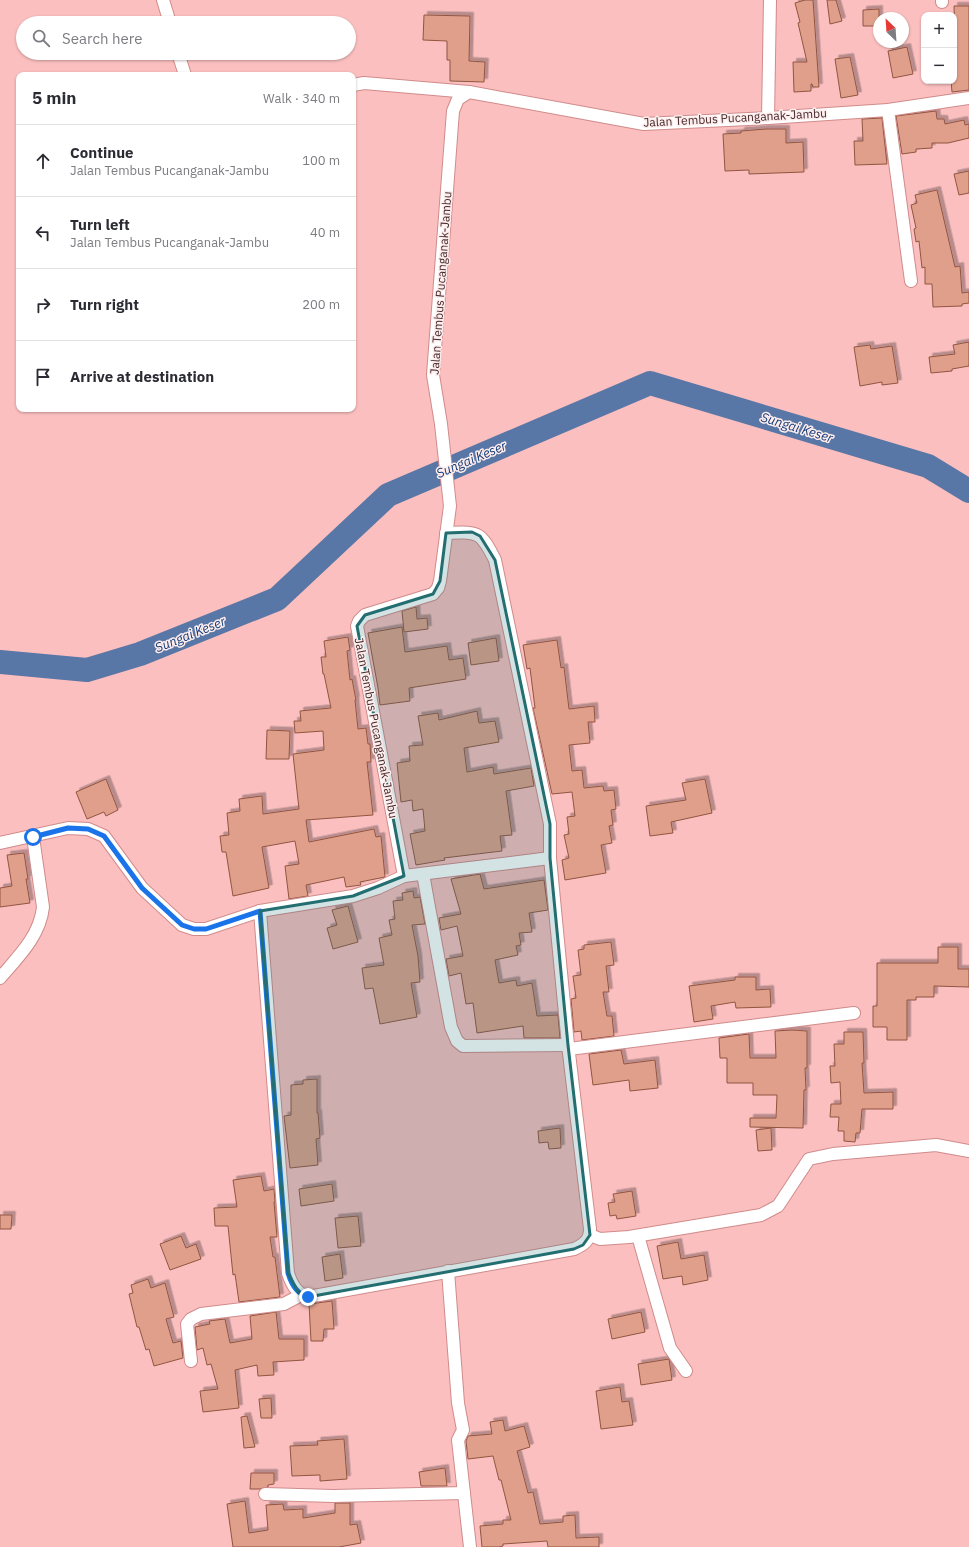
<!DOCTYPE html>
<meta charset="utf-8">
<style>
:root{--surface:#fff;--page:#f2f2f3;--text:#2b2b33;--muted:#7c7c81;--line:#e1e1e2}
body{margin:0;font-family:"IBM Plex Sans",sans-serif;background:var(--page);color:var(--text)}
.controls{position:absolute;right:12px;top:12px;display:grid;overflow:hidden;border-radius:8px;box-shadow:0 1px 3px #0004}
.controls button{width:36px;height:36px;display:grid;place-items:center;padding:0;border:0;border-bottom:1px solid var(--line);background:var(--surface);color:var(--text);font:20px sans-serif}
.compass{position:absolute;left:873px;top:12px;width:36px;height:36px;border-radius:50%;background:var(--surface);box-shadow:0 1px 3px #0004;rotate:335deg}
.stop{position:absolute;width:12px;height:12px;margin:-9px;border:3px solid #1a73e8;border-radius:50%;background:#fff}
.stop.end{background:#1a73e8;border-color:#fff;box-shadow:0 1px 4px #0008}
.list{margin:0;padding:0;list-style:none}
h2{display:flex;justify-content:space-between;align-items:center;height:52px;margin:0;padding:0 16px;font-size:17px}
h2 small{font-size:13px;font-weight:400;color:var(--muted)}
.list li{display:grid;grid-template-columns:26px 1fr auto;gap:12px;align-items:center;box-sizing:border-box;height:72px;padding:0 16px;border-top:1px solid var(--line)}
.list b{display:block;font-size:15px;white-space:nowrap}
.list p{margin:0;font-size:13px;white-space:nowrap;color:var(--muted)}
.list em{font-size:13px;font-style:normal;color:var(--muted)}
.icon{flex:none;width:22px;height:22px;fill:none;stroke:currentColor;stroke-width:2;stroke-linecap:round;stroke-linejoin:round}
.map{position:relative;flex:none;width:969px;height:1547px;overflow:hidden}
.search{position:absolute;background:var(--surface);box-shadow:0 1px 3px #0004;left:16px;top:16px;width:340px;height:44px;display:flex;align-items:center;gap:10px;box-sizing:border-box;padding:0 14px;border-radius:22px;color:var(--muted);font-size:15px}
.panel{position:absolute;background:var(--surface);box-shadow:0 1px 3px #0004;left:16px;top:72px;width:340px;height:340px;border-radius:8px}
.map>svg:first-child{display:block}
</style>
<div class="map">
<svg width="969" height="1547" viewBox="0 0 969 1547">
<defs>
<filter id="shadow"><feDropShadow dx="3.5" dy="-3.5" stdDeviation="0" flood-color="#0004"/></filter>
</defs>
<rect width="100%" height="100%" fill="#fbbfbf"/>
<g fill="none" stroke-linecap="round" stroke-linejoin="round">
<path stroke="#5876a6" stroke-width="24" d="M0,662L87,670L140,654L277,599L388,495L650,383L928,466L969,491"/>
</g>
<g fill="#df9f8a" stroke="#915541" filter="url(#shadow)">
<path d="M805,0H813L819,87H813L812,84H811V91L794,92L793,62H807L798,23L800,22L795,3Z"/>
<path d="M827,0H836L842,21L830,24Z"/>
<path d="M954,6H969V90L952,92L951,81H954V64H956Z"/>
<path d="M879,9V26H863V10Z"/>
<path d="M424,15L470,16L469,61L485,62L484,82L450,81V60H447V41L423,40Z"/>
<path d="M907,47L913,74L893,78L888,51Z"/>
<path d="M850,57L858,95L841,98L835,59Z"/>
<path d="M936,111L937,119H944L945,124L964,120L965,125L969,124V138L948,143H932V148L916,149V152L902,154L896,116Z"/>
<path d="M882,118L887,164L855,165L854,141H863L862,119Z"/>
<path d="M766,129H786V143L803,142L804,172L749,174V170L725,171L723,134L741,133V131Z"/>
<path d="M969,171V193L959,195L954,174Z"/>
<path d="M937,190L955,267L960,266L962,293L969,292V303L962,304V306L933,307L932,284H925V267L922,268L919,241L916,242L914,229L916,228L911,205L917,203L915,195Z"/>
<path d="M969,342V366L952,369V371L931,373L929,357L955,354L953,345Z"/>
<path d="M870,345L871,349L892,346L898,383L882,385V382L860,386L854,347Z"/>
<path d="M416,607L417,619L427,618L428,629L404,632L402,611Z"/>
<path d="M402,627L405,652L447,646L449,660L463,658L466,679L409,688L410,701L380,705L378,688L368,633Z"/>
<path d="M348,637L350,650L347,651L350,680L352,679L356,700H355L358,729L366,728L368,744H370L371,762H367L373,815L306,820L309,842L374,829L376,837L381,836L385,877L360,882L361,885L346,887L344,877L306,885L308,896L289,899L285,866L299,864L295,841L262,847L269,888L233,896L226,852H222L220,836L229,835L227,813L240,811L239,799L262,796L263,814L299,809L293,754L324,750L323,731L295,733L294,721H301L300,711L331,708L324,674H323L321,657H326L324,641Z"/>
<path d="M496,638L499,661L471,665L468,643Z"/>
<path d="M557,640L561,668L564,667L569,709L594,706L595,722H588L590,743L569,745L572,771L582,770L584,788L603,786L604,791L614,790L616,809L611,810L613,825L609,826L612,843L601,845L606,873L565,880L562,860L569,858L564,835L569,834L567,817L575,816L572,792L552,794L533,708H535L530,668L527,669L523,645Z"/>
<path d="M477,711L479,723L495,721L499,742L464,748L467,772L493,767L494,774L531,768L534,786L506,791L512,835L500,836L502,851L444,858L445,860L416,865L410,834L425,831L423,809L413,811L412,800L401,802L397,763L410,761L409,746L423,745L418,716L438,713L439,720Z"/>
<path d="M267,730L290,731L289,759H266Z"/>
<path d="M106,779L118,810L106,816L104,812L87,819L76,792Z"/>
<path d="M705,779L712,813L671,822L673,833L650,836L646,806L686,800L682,783Z"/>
<path d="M24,853L28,879H26L30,903L0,907V888L12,886L7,855Z"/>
<path d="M480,874L484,889L544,880L548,910L529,913L532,932L519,933L521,945L516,946L518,955L495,960L499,983L516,980L517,986L532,983L537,1016L558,1015L560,1038H524L523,1026L477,1033L473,1003L466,1004L461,973L449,976L446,959L463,956L457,926L441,930L439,918L461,914L451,879Z"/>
<path d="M413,891L414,898L420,897L425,924L412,925L418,956L420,982L411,983L417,1017L380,1024L373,988L365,989L362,968L384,965L379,938L392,935L389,920L395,919L393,901L403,900L402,893Z"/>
<path d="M348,906L358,942L333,949L327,928L337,925L332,910Z"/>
<path d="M611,942L614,965L606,966L609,992H603L607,1016H612L614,1036L582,1040L581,1031L574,1032L571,999L576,998L573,976L581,975L578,950L584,949V945Z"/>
<path d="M938,947H958V969H969V987L934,986V997H916V1000H907V1040H887V1027H873V1006H877V963H938Z"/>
<path d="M735,977H756V990L770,989L771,1007L736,1008L735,1002L711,1006L713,1019L694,1022L689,986L735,980Z"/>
<path d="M792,1030L807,1031V1068H805L806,1090H804L803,1128L750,1127V1118H776L777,1095H753V1083H727V1058H720L719,1038L749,1034L750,1058H776L775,1031Z"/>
<path d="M844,1032H863L864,1063H862L864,1093L893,1092V1109H862L860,1133H856L855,1142L844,1141V1131H838L839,1117H830L831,1104H841L840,1082L831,1083L830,1066H835L834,1044H844Z"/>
<path d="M621,1050L624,1064L655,1060L658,1088L630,1091L629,1080L593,1085L589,1054Z"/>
<path d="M317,1079V1113H318L320,1138L316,1139L318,1165L290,1168L284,1116L291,1115V1085L303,1084V1080Z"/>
<path d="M560,1128L561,1148L549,1149L548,1142L539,1143L538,1131Z"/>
<path d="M771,1128L772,1150L758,1151L756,1130Z"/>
<path d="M261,1176L264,1191L274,1189L275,1202H274L277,1237H270L273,1257H275L280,1297L239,1302L235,1274L233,1275L228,1226H215L214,1208L237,1207L233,1180Z"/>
<path d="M332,1184L334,1201L301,1206L299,1189Z"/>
<path d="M632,1191L636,1216L617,1219L616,1215L610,1216L608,1203L615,1202L613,1194Z"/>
<path d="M0,1215H12L11,1229H0Z"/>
<path d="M358,1216L361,1246L338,1248L335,1218Z"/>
<path d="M181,1236L186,1248L196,1244L201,1259L170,1270L160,1244Z"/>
<path d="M678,1242L681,1259L704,1255L708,1280L683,1285L682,1276L663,1279L657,1246Z"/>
<path d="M340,1254L343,1278L325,1281L322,1257Z"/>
<path d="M148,1279L151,1288L165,1283L174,1317L166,1319L173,1343L181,1341L183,1358L154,1366L149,1349L146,1350L139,1327H137L129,1294L133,1293L131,1285Z"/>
<path d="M332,1301L334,1329H324L323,1341H311L309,1304Z"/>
<path d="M276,1312L279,1339H304V1360L273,1362L274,1375L258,1376L257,1365L235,1370L239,1408L203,1412L200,1391L218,1389L211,1364L207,1365L203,1348L197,1350L195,1327L210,1324L209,1321L225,1319L230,1343L252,1339L250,1316Z"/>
<path d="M641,1312L645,1332L612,1339L608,1319Z"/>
<path d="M669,1359L672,1380L641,1385L638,1364Z"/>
<path d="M620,1387L622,1402L629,1401L633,1425L601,1429L596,1391Z"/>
<path d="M271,1398L272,1418H261L259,1399Z"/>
<path d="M247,1416L255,1447L244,1448L241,1417Z"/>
<path d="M503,1420L505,1431L524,1426L530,1447L517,1451L528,1493L533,1492L540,1524L563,1522V1516L575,1515L576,1538L599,1537V1547H548L547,1541L503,1544V1546L499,1547H482L480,1526L503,1524V1520H511L501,1480H499L493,1456L468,1459L466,1441L468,1436L492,1434L490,1422Z"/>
<path d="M344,1439L347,1479L320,1481V1475L292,1476L290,1446L318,1445L317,1441Z"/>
<path d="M445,1468L447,1486H421L419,1472Z"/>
<path d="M251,1473H274V1484L268,1485V1487L260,1489H250Z"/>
<path d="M245,1501L249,1533L268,1530L266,1505L283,1504L284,1510L303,1509V1518L335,1513V1503H350V1525L357,1524L361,1543L339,1547H233L227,1504Z"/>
</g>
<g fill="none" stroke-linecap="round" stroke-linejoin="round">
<defs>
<g id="minor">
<path d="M163,0L170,23"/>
<path d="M942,2V0"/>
<path d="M178,53L185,75"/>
<path d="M353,85L364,83L469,92"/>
<path d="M888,110L911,281"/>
<path d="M768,118L770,0"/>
<path d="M0,843L68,828L88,829L104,836L142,888L182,925L194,929H206L260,911L353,896L378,888L404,876L357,626L359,621L365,615L433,594L438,588L440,581L450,506L441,424L433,375L453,111L458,99L469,92L644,124L768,118L888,110L969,98"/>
<path d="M423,874L451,1027L457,1041L463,1046L568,1045"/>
<path d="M404,876L550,858"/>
<path d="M260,911L288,1273C291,1283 296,1294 308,1297L574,1249C583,1245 590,1241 590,1229L568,1045L550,858V824L495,560C480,530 478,532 446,533"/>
<path d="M0,978C18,957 40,936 43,907L33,837"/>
<path d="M569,1049L854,1013"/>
<path d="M590,1235L600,1239L629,1237L761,1215L778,1206L809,1159L833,1154L936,1145L969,1151"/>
<path d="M638,1236L670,1348L686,1371"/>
<path d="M448,1271L458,1403L463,1430L458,1440L470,1547"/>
<path d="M191,1361L187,1324L191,1319L201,1314L284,1304L301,1295"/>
<path d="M265,1494L333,1496L464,1493"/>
</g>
</defs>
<use href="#minor" stroke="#d18b8b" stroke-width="14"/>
<use href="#minor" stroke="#fff" stroke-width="12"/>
</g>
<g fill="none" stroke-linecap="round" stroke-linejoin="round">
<path stroke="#1a73e8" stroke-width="5" d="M33,837L68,828L88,829L104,836L142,888L182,925L194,929H206L260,911L288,1273C291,1283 296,1294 308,1297"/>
</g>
<path fill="#236e71" fill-opacity="0.2" stroke="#236e71" stroke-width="3" stroke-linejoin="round" d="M472,532L480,536L495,560L550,824V858L568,1045L590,1235L583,1245L574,1249L308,1297L298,1292L288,1273L260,911L353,896L404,876L357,626L365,615L433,594L440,581L446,533Z"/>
<g text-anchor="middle" stroke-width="3" stroke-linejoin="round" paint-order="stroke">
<g font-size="12" fill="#46292a" stroke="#fdeded">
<text transform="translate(735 118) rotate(-3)" y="4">Jalan Tembus Pucanganak-Jambu</text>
<text transform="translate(441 283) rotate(-86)" y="4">Jalan Tembus Pucanganak-Jambu</text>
<text transform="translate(376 728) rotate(79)" y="4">Jalan Tembus Pucanganak-Jambu</text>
</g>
<g font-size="13" font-style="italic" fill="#133b77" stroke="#fdeded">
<text transform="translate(797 427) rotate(17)" y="5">Sungai Keser</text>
<text transform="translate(471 459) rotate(-23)" y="5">Sungai Keser</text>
<text transform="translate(190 634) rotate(-22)" y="5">Sungai Keser</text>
</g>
</g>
</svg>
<div class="controls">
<button>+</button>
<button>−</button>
</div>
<svg class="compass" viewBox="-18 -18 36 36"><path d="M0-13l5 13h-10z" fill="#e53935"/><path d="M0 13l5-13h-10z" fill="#7c7c81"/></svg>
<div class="stop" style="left:33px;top:837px"></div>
<div class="stop end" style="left:308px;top:1297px"></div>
<div class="search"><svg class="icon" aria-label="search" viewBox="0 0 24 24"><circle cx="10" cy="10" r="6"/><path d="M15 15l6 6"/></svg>Search here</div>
<section class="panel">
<h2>5 min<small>Walk · 340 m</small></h2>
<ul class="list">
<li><svg class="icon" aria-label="ahead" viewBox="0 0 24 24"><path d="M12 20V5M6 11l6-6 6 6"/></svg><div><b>Continue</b><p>Jalan Tembus Pucanganak-Jambu</p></div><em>100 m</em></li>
<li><svg class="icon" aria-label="left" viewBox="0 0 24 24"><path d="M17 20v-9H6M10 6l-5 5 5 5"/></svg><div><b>Turn left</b><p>Jalan Tembus Pucanganak-Jambu</p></div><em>40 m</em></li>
<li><svg class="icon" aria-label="right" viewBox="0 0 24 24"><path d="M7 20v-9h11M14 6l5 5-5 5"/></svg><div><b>Turn right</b></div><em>200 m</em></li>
<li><svg class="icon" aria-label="arrive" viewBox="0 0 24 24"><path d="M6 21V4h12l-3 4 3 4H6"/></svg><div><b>Arrive at destination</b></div></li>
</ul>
</section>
</div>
